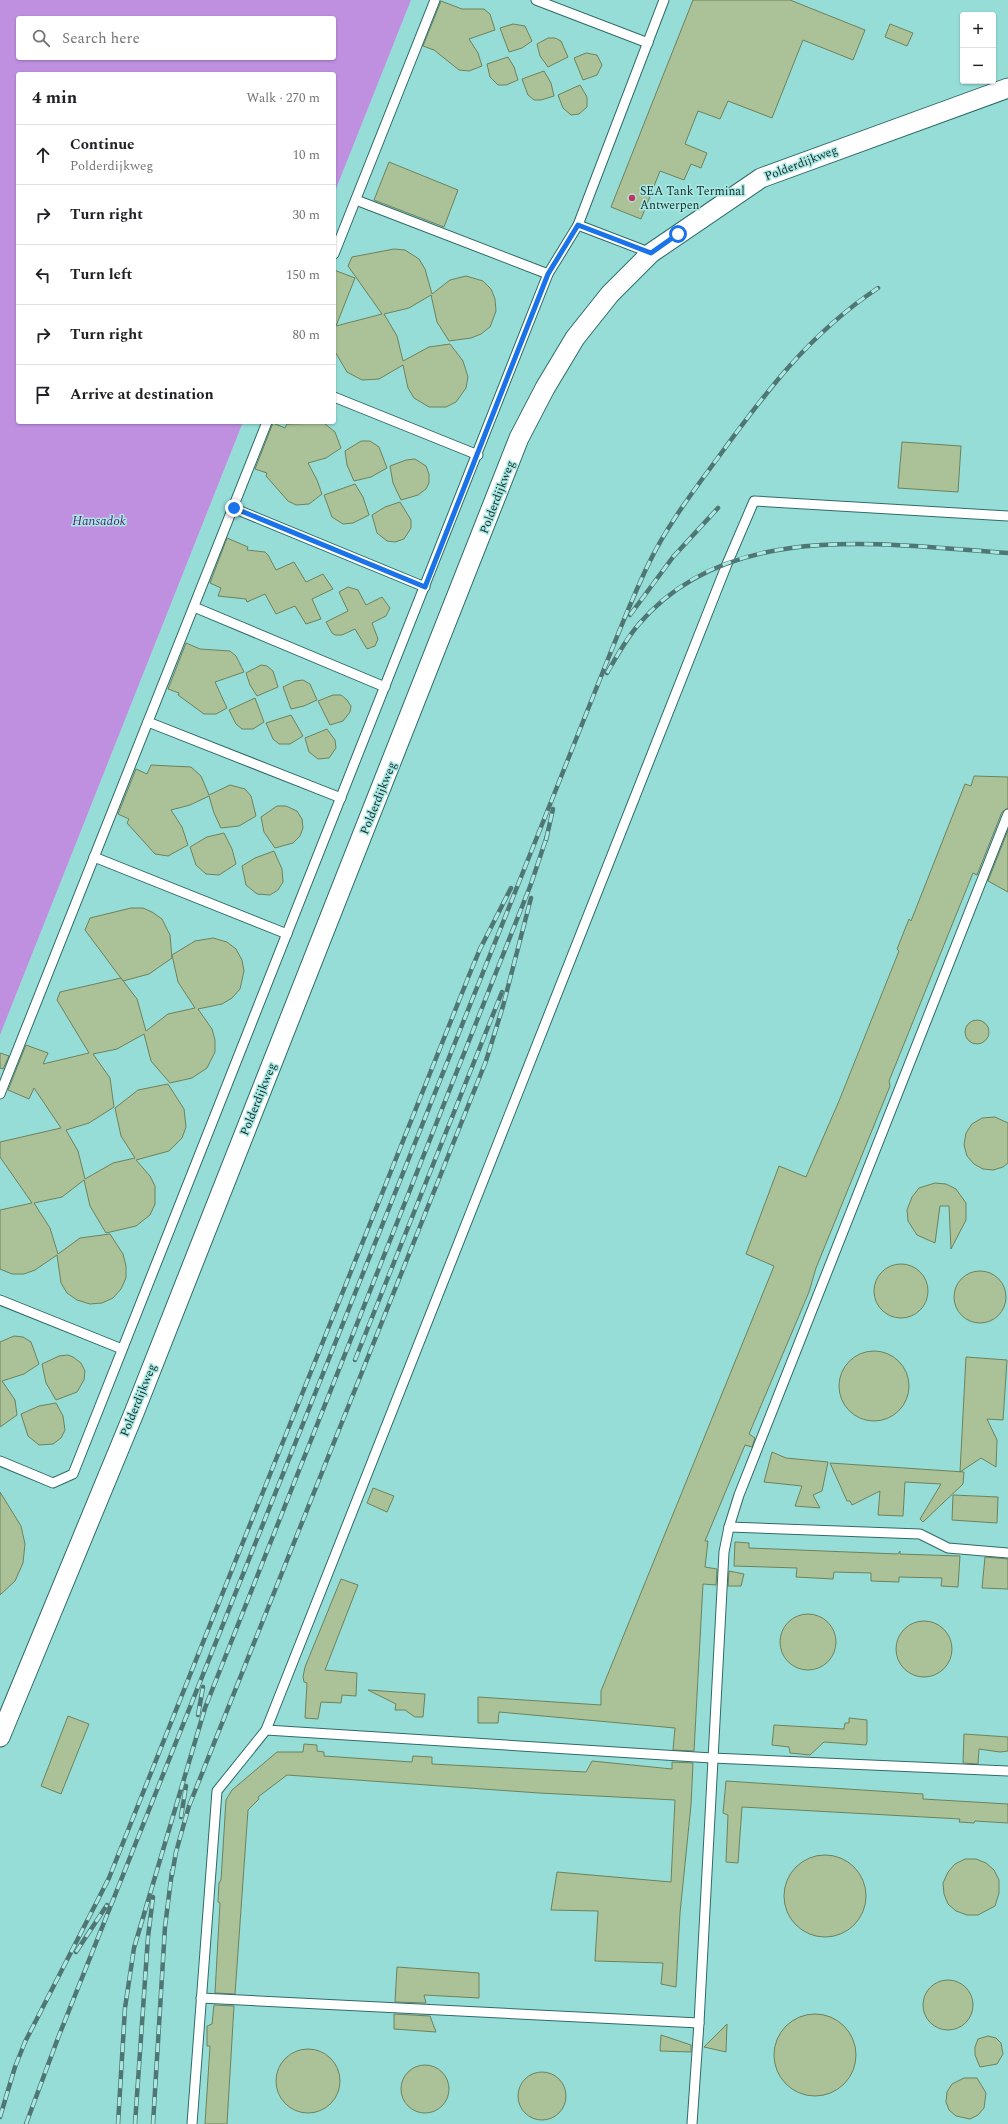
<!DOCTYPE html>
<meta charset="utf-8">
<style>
:root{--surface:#fff;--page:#f6f6f6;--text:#202124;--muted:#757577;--line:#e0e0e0}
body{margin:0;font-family:Spectral,serif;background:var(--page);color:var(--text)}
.controls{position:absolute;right:12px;top:12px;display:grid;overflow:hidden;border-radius:4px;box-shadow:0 1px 3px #0004}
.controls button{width:36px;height:36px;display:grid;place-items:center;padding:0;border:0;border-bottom:1px solid var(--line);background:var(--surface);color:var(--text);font:20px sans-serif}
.stop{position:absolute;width:12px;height:12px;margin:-9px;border:3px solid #1a73e8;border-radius:50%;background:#fff}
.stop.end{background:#1a73e8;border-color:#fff;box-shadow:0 1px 4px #0008}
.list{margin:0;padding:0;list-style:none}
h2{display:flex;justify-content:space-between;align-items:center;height:52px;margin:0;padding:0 16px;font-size:17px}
h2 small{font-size:13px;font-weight:400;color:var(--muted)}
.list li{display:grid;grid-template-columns:26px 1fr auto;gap:12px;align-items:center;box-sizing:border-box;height:60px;padding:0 16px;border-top:1px solid var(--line)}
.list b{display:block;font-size:15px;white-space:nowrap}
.list p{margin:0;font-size:13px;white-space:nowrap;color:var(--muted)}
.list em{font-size:13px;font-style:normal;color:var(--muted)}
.icon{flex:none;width:22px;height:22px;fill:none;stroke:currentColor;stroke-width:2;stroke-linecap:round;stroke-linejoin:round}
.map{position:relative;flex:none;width:1008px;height:2124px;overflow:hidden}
.search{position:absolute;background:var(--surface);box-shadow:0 1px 3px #0004;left:16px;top:16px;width:320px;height:44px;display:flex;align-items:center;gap:10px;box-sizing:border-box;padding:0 14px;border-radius:4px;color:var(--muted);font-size:15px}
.panel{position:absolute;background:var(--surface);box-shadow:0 1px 3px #0004;left:16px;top:72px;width:320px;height:352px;border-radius:4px}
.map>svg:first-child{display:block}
</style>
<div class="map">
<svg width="1008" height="2124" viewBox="0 0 1008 2124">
<rect width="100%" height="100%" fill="#aae8e3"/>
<path fill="#96ddd8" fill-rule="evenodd" d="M411,0H1008V2124H0V1035L243,422H334V194ZM963,15H993V81H963Z"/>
<path fill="#bf90df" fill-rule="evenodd" d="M0,0H411L334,194V74H18V422H243L0,1035ZM18,18H334V58H18Z"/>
<g fill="#abc298" stroke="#6d825b">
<path d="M693,0H790L865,30L853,60L803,40L772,118L728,101L720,119L698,111L685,144L707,153L701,168L691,164L684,180L660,171L641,219L611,207Z"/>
<path d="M441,1L462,9H484L490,14L495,30L469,39L478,53L482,66L469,71L459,70L434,50L423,46Z"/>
<path d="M513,24L525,26L532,41L522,48L509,52L500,28Z"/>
<path d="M890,24L913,33L907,46L885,37Z"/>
<path d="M548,38H555L561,41L568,57L548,67L540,56L537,44Z"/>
<path d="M586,53L597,55L602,65L597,75L583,80L574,58Z"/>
<path d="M508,57L514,67L518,80L506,85H498L490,77L487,64Z"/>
<path d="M544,71L551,83L554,96L541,100H534L528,95L522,79Z"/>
<path d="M580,85L587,97V107L579,114L571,115L563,108L558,95Z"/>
<path d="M389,162L458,190L444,227L374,200Z"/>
<path d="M394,249L405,250L419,259L425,269L432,294L450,280L466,276L483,281L491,289L495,299L496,311L490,327L481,334L471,338L449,341L437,322L431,295L409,308L384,314L397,336L403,361L429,347L450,344L463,361L468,377L466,388L456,402L446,407H429L414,398L408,388L403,365L379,379L362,380L347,372L334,350V270L355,278L336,326L382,314L348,266L352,257Z"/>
<path d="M273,423L285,428L287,424L324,423L335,432L341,448L326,458L308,463L317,480L322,494L309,504L296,505L288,501L266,476L267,473L255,469Z"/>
<path d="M361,441H370L379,447L387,468L371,477L354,481L347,465L345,451Z"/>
<path d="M902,442L961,446L958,492L898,488Z"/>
<path d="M415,459L426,466L429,474V483L426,489L418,495L401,500L393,483L390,466L406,460Z"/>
<path d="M355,484L363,497L369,515L353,523L343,524L332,517L324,495Z"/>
<path d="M400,502L411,520V528L404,539L395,542L387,541L377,533L372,515L385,507Z"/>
<path d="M227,538L248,547L247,550L265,552L268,555L276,570L294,562L306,582L323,574L333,589L312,599L321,619L306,624L295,606L276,614L265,594L247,602L246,599L218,596L221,588L210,583Z"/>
<path d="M348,587L358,590L366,605L382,597L390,608L386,616L372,623L378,639L375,646L367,649L355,629L342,635H335L332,633L326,622L348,611L339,592Z"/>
<path d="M186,643L200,649L230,651L236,656L244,672L215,682L227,708L216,714H204L178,695L179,693L168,689Z"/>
<path d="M261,665L267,666L273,671L278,687L257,696L250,685L246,673Z"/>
<path d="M303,680L310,684L317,700L304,706L291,709L283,687L295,681Z"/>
<path d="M333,695H341L347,700L351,706L350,712L343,721L330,725L318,701Z"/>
<path d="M255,698L264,722L253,729H242L236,724L229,710Z"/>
<path d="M291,715L303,736L290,744H279L273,739L266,723Z"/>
<path d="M327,729L335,740L336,748L329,758L318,759L309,752L305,738Z"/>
<path d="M151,765L191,767L201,776L209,795L230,785L245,789L251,796L256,816L239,826L221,828L214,813L209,796L190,805L171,810L182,827L188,845L168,856L155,854L127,823L129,819L118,814L136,769L147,774Z"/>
<path d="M974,776L1008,777V808L1002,812L977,875L973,873L889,1081L890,1086L816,1268L809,1292L749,1434L755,1438L752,1447L745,1445L705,1541H708L705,1567L717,1569L716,1585L703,1584L694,1751L673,1750L675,1728L499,1712L498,1723H478V1697L601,1705V1691L774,1266L746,1254L779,1166L806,1177L839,1101L899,951L897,949L909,919L911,921L965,784L971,786Z"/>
<path d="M277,806H286L297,811L302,819L303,828L300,836L293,843L275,848L264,832L261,817Z"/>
<path d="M1008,830V892L988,881Z"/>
<path d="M224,833L232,849L236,864L219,875L206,874L196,865L190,847L207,837Z"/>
<path d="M274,851L282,869L283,882L278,890L270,895L257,894L246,885L242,866L255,858Z"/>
<path d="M131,908H143L152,912L162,919L170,935L172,958L149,974L123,981L85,930L90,918Z"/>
<path d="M213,938L227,942L236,949L242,960L244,971L240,989L232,998L222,1004L198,1009L212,1029L215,1040V1052L207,1068L192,1078L170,1083L151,1061L144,1034L117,1049L93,1054L110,1078L114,1107L89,1123L66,1130L78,1151L85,1179L113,1163L135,1158L121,1136L115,1108L138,1090L168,1084L184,1109L186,1127L182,1138L169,1151L136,1160L150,1176L155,1186V1204L150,1215L136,1226L106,1233L90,1206L84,1180L62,1197L34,1203L50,1228L58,1254L80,1238L110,1234L123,1254L126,1266V1278L121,1289L113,1298L102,1303L90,1304L77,1300L67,1293L61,1283L57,1255L35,1270L24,1274H12L0,1269V1210L32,1203L0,1157V1142L61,1128L34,1088L29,1099L8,1090L26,1045L48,1053L43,1064L89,1053L57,1000L60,992L121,978L137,999L146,1031L168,1014L195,1008L178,982L172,955L195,941Z"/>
<circle cx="977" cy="1032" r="12"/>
<path d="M0,1053L9,1056L3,1069L0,1068Z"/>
<path d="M995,1117L1008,1123V1163L1003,1167L993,1170L983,1169L974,1164L967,1156L964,1145L966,1133L972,1124L982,1118Z"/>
<path d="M935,1183L946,1184L956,1189L966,1203V1220L951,1249L949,1206H940L935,1243L917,1235L908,1221L907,1210L912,1197L919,1188Z"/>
<circle cx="901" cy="1291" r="27"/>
<circle cx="980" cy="1297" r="26"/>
<path d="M14,1336L23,1337L31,1342L39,1364L24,1374L2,1381L15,1400L17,1415L0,1427V1342Z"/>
<circle cx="874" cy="1386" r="35"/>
<path d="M68,1355L73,1357L81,1363L85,1371L84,1380L77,1392L56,1400L46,1383L42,1364L59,1356Z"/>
<path d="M966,1357L1007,1360L1003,1420L987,1419L997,1440L996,1467L981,1458L960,1472Z"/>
<path d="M56,1403L63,1416L65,1430L61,1438L53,1444L39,1445L28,1436L21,1414L39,1406Z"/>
<path d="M772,1452L786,1458L828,1462L822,1491L813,1495L820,1508L795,1506L802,1486L764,1482Z"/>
<path d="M830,1463L964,1472L963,1484L923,1522L920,1519L941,1484L905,1482L903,1516L878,1515L880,1491L852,1505L850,1501H847Z"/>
<path d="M373,1488L394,1496L387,1512L367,1503Z"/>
<path d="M0,1492L21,1526L25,1544L23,1563L15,1581L0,1595Z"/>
<path d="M953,1495L998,1497L997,1523L952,1520Z"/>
<path d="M735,1542L749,1543V1548L898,1554L900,1551V1554L960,1556L958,1587L941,1586L942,1578L899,1577V1582L871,1581V1573L834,1572L833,1579L796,1577L797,1568L734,1566Z"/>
<path d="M985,1557L1008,1559V1589L982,1588Z"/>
<path d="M729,1571L744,1574L741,1586H728Z"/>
<path d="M341,1579L358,1585L325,1670L357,1673L356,1696L342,1695L341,1703L321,1702L318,1719L305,1718L307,1683L304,1682L303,1677L305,1667Z"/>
<circle cx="808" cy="1642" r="28"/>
<circle cx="924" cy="1649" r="28"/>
<path d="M368,1690L425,1694L423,1717H415L405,1710H395L396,1704Z"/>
<path d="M68,1716L89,1724L61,1794L41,1786Z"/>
<path d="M849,1718L867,1720V1742L866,1745L824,1742L810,1755L790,1753L789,1747L772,1745L774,1725L844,1729L845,1723H849Z"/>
<path d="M964,1734L1008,1737V1751L1000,1752L979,1749L978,1764L963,1763Z"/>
<path d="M304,1744L317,1745V1751L324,1752V1756L412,1762L413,1756L432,1757V1764L586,1772L592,1761L672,1769V1762L693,1763L691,1805L680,1913L676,1987L661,1984L663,1963L595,1961L598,1911L551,1910L557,1872L671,1882L675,1800L539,1793L287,1775L258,1797L259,1799L248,1810L235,1994L215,1993L220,1903L218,1902L219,1883L221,1880L226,1800L232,1790L277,1752H303Z"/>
<path d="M726,1781L923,1794V1799L1008,1804V1823L975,1821L974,1823L959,1822L960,1819L742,1807L738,1863L726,1862L728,1815L723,1813Z"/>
<circle cx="825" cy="1896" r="41"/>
<path d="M965,1859H976L986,1863L994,1870L999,1880V1893L995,1906L978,1915H967L956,1911L948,1904L944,1894L943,1883L948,1872L955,1864Z"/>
<path d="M397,1967L479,1973V1998L424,1995L426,2003L395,2002Z"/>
<circle cx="948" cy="2005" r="25"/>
<path d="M214,2005L234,2006L227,2124H205L210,2046H207V2026L212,2024Z"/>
<path d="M394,2014L430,2016L436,2032L394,2029Z"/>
<circle cx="815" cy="2055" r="41"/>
<path d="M727,2024L726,2052L704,2047Z"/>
<path d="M661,2035L691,2045V2052L660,2051Z"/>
<path d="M988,2036L996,2038L1001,2043L1003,2054L997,2064L980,2067L975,2055V2047L978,2039Z"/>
<circle cx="308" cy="2081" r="32"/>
<circle cx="425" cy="2089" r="24"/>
<circle cx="542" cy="2096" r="24"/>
<path d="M964,2078H977L986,2093L984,2108L978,2115L970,2119L956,2116L949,2110L946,2102L947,2092L952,2084Z"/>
</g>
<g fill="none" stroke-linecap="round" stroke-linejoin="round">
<defs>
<g id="service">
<path d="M536,0L648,43"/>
<path d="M356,200L548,274"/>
<path d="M578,225L651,253"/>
<path d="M334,254L435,0"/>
<path d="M334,397L478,455"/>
<path d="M233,508L425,587"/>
<path d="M194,607L385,687"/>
<path d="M148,722L341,798"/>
<path d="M94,857L287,934"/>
<path d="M0,1094L267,422"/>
<path d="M0,1300L122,1349"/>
<path d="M0,1461L53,1483L73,1474L548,274L578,225L664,0"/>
<path d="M729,1527L920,1534L948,1548L1008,1553"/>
<path d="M266,1730L712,1758L1008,1771"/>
<path d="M201,1998L699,2023"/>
<path d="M192,2124L217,1791L266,1730L727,564L754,501L1008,516"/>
<path d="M692,2124L699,2023L724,1552L729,1527L739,1495L1008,814"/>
</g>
<path id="minor" d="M0,1737L134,1413L519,438L545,388L575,338L610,294L651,253L761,178L1008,88"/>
</defs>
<use href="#service" stroke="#2f6b68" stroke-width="11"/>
<use href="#minor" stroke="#2f6b68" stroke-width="21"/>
<use href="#service" stroke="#fff" stroke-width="9"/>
<use href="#minor" stroke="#fff" stroke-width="19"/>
<defs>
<g id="rail">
<path d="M630,615L673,557L718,508"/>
<path d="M607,673C617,656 626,639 639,624C729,518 886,545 1008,553"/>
<path d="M546,840L553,809"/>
<path d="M355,1360L502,992"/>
<path d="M198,1715L203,1687"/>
<path d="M181,1817L186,1786"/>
<path d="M172,1875L176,1852L189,1806L486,1061L503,1006L531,898"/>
<path d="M76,1952L107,1905"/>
<path d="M0,2117L15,2067L25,2042L109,1878L470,973L480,949L511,888"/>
<path d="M26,2124L58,2038L610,654C622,624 634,594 648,565C666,527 692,493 717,459C765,393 809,334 878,288"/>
<path d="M118,2124L125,2008L134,1948L205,1708L531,884L547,836"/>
<path d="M135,2124L148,1937L153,1897"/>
<path d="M153,2124L165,1927L172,1871"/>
</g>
</defs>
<use href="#rail" stroke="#4f7673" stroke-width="4.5"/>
<use href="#rail" stroke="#aae8e3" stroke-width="3" stroke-dasharray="9" stroke-linecap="butt"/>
</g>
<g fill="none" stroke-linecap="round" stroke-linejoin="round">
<path stroke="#1a73e8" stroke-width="5" d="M234,508L425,587L548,274L578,225L651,253L678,234"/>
</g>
<circle fill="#c5355a" stroke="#aae8e3" stroke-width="1.5" cx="632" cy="198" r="4"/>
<g text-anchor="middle" stroke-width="3" stroke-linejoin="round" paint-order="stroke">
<g font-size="12" fill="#122b29" stroke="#aae8e3">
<text transform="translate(801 163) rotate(-21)" y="4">Polderdijkweg</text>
<text transform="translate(497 497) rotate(-69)" y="4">Polderdijkweg</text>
<text transform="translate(378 798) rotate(-68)" y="4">Polderdijkweg</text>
<text transform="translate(258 1099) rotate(-68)" y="4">Polderdijkweg</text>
<text transform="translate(138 1400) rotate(-68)" y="4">Polderdijkweg</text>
</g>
<g font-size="12" fill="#122b29" stroke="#aae8e3" text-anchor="start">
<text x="640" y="195">SEA Tank Terminal<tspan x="640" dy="14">Antwerpen</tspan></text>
</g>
<g font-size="13" font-style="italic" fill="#571b77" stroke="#aae8e3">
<text x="99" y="525">Hansadok</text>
</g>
</g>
</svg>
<div class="controls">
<button>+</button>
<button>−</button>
</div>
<div class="stop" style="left:678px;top:234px"></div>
<div class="stop end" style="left:234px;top:508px"></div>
<div class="search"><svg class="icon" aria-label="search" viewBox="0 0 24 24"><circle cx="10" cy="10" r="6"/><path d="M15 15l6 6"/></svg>Search here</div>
<section class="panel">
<h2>4 min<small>Walk · 270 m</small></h2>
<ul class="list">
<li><svg class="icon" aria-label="ahead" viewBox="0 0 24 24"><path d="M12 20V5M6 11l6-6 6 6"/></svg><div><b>Continue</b><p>Polderdijkweg</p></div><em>10 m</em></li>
<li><svg class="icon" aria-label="right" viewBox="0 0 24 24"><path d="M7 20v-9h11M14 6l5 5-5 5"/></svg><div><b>Turn right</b></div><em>30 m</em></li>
<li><svg class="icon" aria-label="left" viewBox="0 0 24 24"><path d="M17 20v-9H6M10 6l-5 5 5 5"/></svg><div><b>Turn left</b></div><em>150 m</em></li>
<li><svg class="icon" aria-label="right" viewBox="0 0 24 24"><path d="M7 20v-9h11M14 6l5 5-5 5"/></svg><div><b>Turn right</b></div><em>80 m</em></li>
<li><svg class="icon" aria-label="arrive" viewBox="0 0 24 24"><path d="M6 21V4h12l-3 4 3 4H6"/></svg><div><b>Arrive at destination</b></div></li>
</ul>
</section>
</div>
